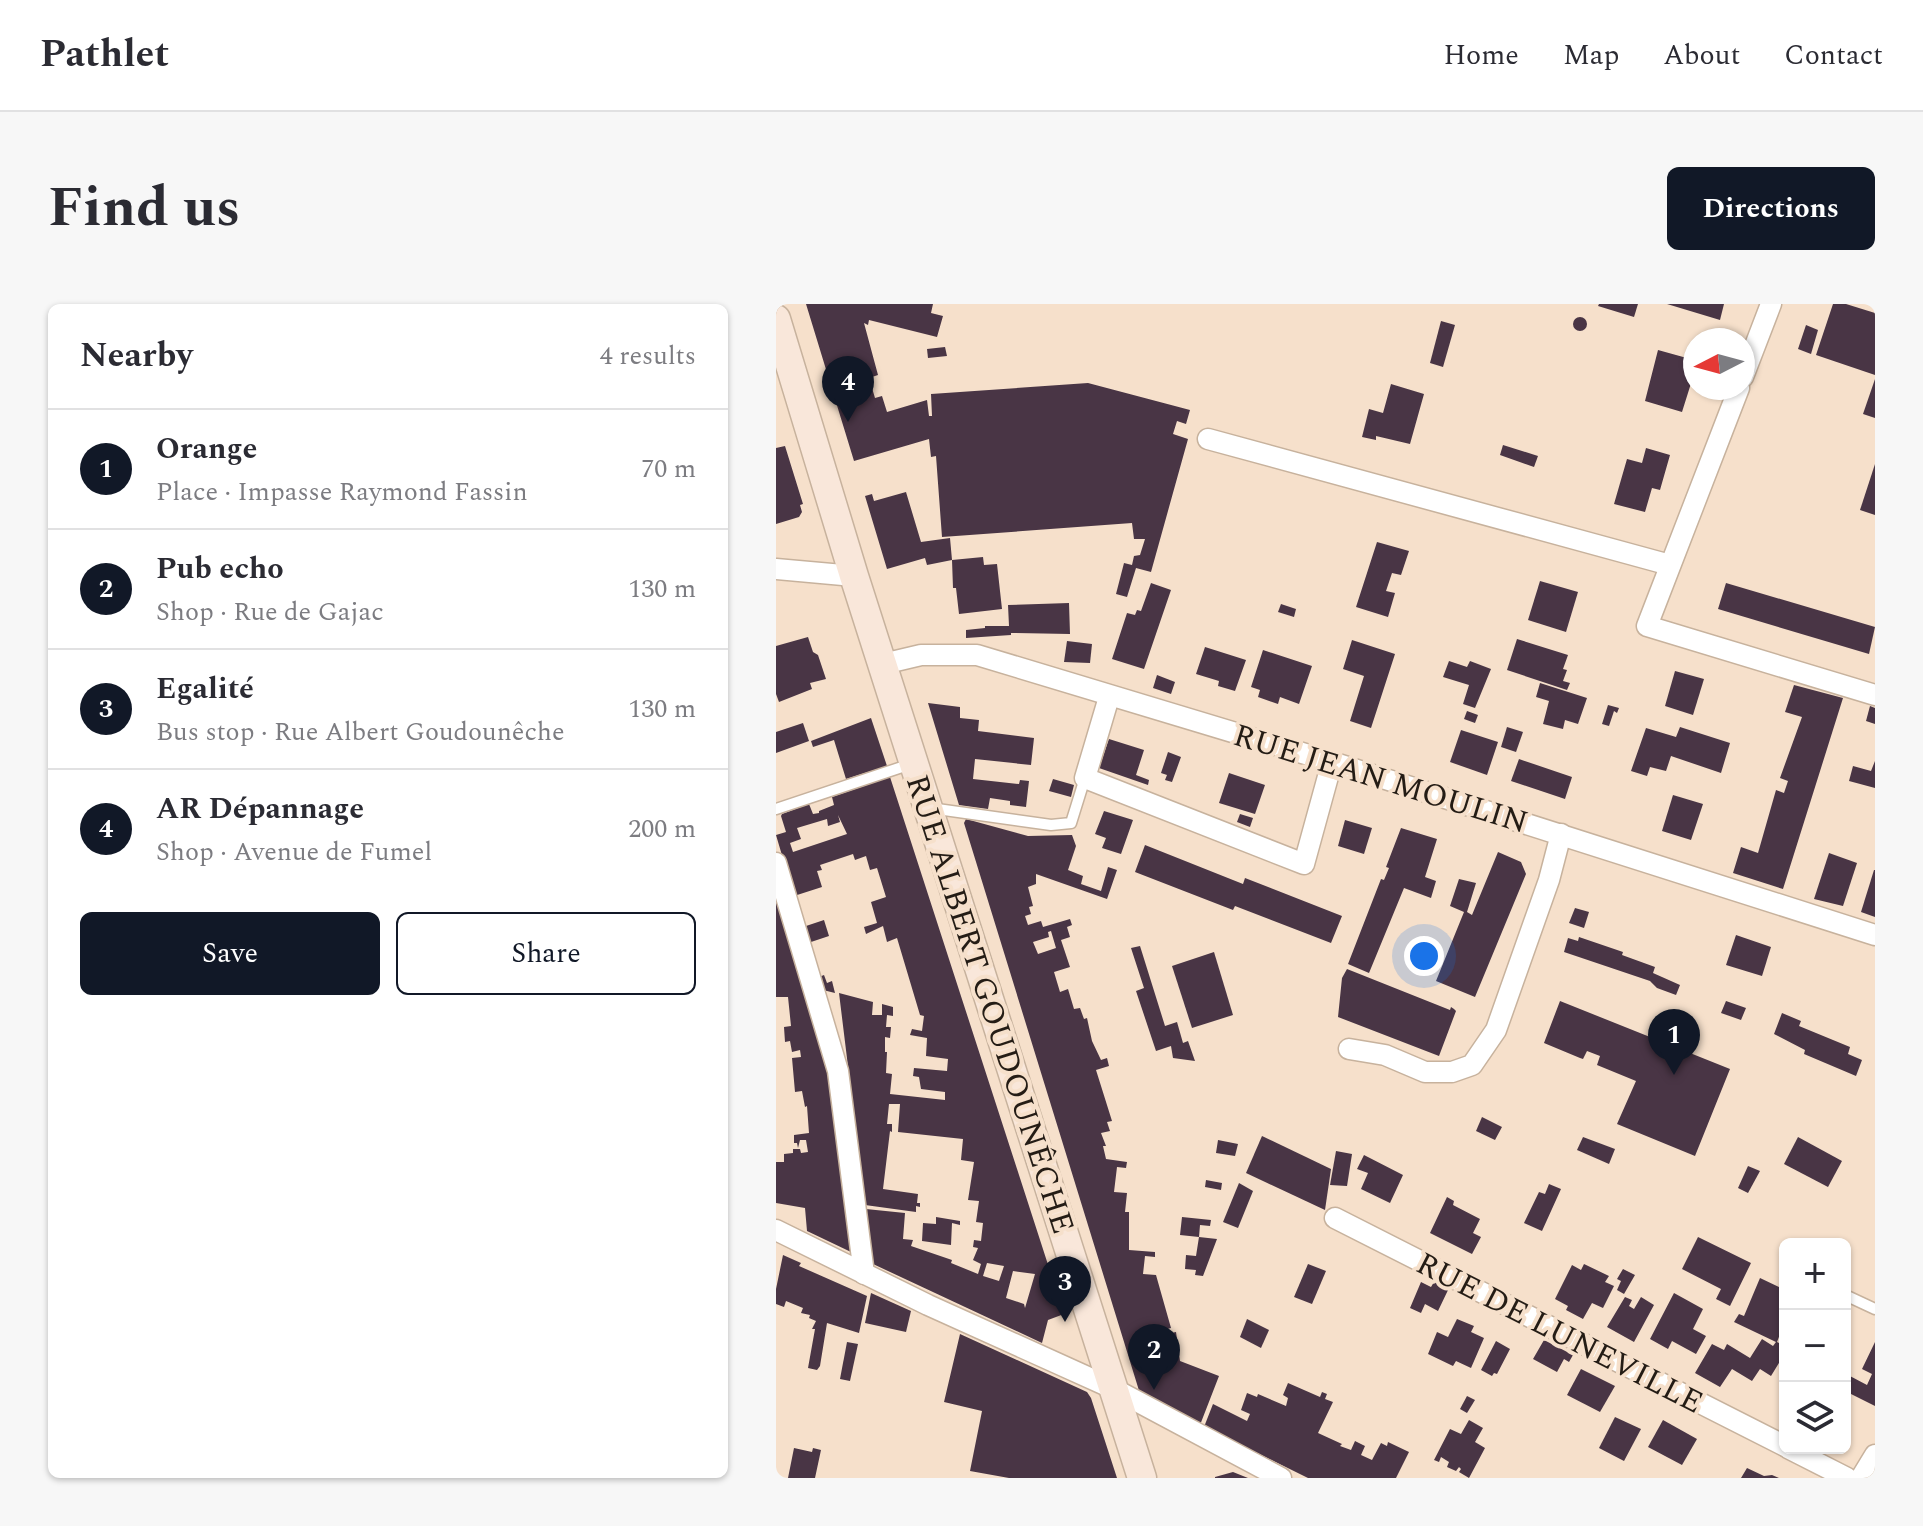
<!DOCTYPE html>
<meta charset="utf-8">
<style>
:root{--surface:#fff;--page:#f7f7f7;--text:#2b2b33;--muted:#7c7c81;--line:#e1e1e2;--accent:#111827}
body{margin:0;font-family:Spectral,serif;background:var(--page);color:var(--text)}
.controls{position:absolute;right:24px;bottom:24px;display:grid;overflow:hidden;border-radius:12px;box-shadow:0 2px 6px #0004}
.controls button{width:72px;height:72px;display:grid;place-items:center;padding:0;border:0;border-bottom:2px solid var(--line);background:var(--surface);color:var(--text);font:40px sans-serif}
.compass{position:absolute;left:907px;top:24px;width:72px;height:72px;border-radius:50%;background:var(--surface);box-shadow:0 2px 6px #0004;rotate:264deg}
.you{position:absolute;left:648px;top:652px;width:28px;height:28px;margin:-20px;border:6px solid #fff;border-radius:50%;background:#1a73e8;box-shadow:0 0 0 12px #1a73e833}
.badge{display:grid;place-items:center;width:52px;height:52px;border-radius:50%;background:var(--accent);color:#fff;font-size:26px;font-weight:700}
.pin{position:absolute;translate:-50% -66px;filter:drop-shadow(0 2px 4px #0008)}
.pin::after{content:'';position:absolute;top:42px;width:28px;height:24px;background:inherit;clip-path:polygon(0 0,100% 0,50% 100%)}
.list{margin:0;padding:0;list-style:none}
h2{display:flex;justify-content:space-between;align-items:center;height:104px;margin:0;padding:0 32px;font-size:34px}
h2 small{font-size:26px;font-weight:400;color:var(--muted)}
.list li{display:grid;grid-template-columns:52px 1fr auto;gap:24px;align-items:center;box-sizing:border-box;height:120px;padding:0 32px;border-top:2px solid var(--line)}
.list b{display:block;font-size:30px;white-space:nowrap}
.list p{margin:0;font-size:26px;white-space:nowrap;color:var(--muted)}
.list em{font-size:26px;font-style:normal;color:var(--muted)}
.actions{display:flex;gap:16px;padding:24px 32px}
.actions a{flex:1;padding:18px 0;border:2px solid var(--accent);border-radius:12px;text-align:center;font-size:28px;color:var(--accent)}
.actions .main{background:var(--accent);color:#fff}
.icon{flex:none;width:44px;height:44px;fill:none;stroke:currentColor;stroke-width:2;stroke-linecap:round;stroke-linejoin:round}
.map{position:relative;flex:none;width:1099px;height:1174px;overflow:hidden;border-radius:12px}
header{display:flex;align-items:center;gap:48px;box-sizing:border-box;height:112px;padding:0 40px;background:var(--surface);border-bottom:2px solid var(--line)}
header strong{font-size:38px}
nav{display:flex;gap:44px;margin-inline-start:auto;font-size:28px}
.intro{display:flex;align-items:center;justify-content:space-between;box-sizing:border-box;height:192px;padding:0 48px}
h1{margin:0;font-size:56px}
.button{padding:20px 36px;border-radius:12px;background:var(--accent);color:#fff;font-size:28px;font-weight:700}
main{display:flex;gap:48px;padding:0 48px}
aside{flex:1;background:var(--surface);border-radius:12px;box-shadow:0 2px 6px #0004}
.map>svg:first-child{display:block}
</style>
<header>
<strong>Pathlet</strong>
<nav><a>Home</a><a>Map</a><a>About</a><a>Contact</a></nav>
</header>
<div class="intro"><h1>Find us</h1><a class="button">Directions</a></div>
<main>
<aside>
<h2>Nearby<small>4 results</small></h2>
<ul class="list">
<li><span class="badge">1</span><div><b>Orange</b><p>Place · Impasse Raymond Fassin</p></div><em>70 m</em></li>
<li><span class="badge">2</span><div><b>Pub echo</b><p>Shop · Rue de Gajac</p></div><em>130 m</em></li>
<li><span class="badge">3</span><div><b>Egalité</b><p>Bus stop · Rue Albert Goudounêche</p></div><em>130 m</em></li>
<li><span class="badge">4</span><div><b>AR Dépannage</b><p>Shop · Avenue de Fumel</p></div><em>200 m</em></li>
</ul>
<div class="actions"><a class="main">Save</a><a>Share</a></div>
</aside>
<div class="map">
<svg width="1099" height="1174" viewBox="0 0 1099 1174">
<rect width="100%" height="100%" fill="#f6e0cb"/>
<g fill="#493545" fill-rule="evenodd">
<path d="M30,0H157L155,9L167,12L161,33L93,16L92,21L88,19L102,71L93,74L99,94L106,92L111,108L151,96L153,112H156L155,90L312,79L414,106L410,120L401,117L397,130L412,135L375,268L360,264L351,293L340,290L348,259L356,261L358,252L364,251L369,235H358L356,219L166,233L160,152L155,153L153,135L78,157Z"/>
<path d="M823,0H862L858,13L822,2Z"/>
<path d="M891,0H948L944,16Z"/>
<path d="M1057,0H1070L1099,9V71L1040,51Z"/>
<circle cx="804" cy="20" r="7"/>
<path d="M665,17L679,21L667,63L654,59Z"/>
<path d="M1030,21L1042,26L1035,50L1022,45Z"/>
<path d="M169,43L171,52L152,54L151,45Z"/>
<path d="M882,46L918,56L913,72L917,73L906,108L869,97Z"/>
<path d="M1099,75V114L1087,110Z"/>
<path d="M615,80L648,90L634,140L600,132V136L586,133L593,105L607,109Z"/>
<path d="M727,141L762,152L758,163L724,151Z"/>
<path d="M9,142L27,200L24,201L26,208L23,213L0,220V144Z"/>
<path d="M870,144L894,151L884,186L876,184L869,208L838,200L851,155L866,159Z"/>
<path d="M1099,160V211L1084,206Z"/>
<path d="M130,188L145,238L174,234L176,256L151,261L149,254L111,265L89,192L96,190L98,197Z"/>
<path d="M601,238L633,247L625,271L616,269L610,287L619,289L612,313L580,303Z"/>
<path d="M207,253L208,261L221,260L226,305L183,310L180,284H177L176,256Z"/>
<path d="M764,277L802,288L790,328L752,316Z"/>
<path d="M375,279L395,286L368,365L336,355L351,309L359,311L361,306L365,307Z"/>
<path d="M950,279L1099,323L1093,350L942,305Z"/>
<path d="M293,299L294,330L235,329V331L190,334V326L209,324V322H233L232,301Z"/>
<path d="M505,300L520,305L518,313L502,308Z"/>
<path d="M32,333L37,348L42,351L50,375L34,379L36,385L3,398L0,390V342Z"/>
<path d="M741,335L792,351L787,365L791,366L787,377L794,379L791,386L731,366Z"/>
<path d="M576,336L619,350L595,424L574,417L588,372L567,365Z"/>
<path d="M291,337L316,340L314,359L288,358Z"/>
<path d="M429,343L470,356L459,387L442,382L443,377L420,370Z"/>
<path d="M487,346L536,362L523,400L504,393L502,400L482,393L484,386L475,383Z"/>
<path d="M673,357L691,363L694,357L715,365L699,404L687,400L693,381L667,373Z"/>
<path d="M899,367L928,375L917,411L889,402Z"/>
<path d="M381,371L399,378L395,390L377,384Z"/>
<path d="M764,379L811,394L802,420L789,416L787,425L767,420L773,397L760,393Z"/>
<path d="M1018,381L1067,394L1007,585L957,569L965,543L982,549L1000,486L1008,489L1012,477L1004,474L1026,413L1009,408Z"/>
<path d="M152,399L184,403V414L203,416L202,427L258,434L255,461L199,455L197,475L243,480L244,476L253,477L250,503L234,501V497L214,494L212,505L183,501Z"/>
<path d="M832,401L843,404L841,409L838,407L833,422L826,420Z"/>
<path d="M1094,402L1099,404V420L1090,417Z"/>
<path d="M691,407L702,411L699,419L688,415Z"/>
<path d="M95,414L111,462L70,475L58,436L37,443L35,437Z"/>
<path d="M27,419L33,437L0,449V428Z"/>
<path d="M731,423L747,428L740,448L725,443Z"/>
<path d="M904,423L954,439L945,469L895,452L890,467L874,463L871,472L855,467L870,424L900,433Z"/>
<path d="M685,426L722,438L711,471L674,458Z"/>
<path d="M333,435L368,446L360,471L373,476L372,481L323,464Z"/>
<path d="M392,448L405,453L396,478L389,476L391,471L385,469Z"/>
<path d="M743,455L796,473L789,495L735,477Z"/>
<path d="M1099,457V484L1073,477L1077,462L1095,467Z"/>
<path d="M453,469L489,481L479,510L443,499Z"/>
<path d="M114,473L288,1010L272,1016L266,1039L97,960L90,905L129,909L127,935L137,936L135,942L176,956L175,959L202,970L205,960L197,956L202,944L197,943L198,936L205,937L207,919L200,918L203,897L192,896L198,858L185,856L187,835L122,828L124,800H113L111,820H116V828L114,827L107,885L142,890L141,899H144V903L140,902V908L89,901L63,689L97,698L96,711H106V700L117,703V712L111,711L110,723H115L114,734L109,733V748H111L110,769L116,770L114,790L169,796V788L145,785L143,773L137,772L138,764L171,767L172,755L150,752L151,734L134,731L136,725L146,727L148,712L144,711L121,634L111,638L107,622L90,630L88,623L101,619L95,598L110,593L101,564L94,566L90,552L79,556L77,550L44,561L46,566L41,567L46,583L18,592L0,531L10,528L5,512L6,510L33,500L37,510L43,509V507L58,501L56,493ZM62,511L71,530L17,548L14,539L25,535L21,524L51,515L52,522L64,518ZM211,959L228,962L223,977L207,972ZM237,967L259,970L249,1004L248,1000L230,994Z"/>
<path d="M277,475L298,481L295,493L273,487Z"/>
<path d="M897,491L927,500L915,536L886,527Z"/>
<path d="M328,507L357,516L345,550L326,544L330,534L319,530Z"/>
<path d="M464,510L477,514L474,523L461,518Z"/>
<path d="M190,515L252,532L296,531L300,542L292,566L307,572L305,580L325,587L332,563L341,566L331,595L260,570V580L252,583L257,602L253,603L255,610L249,612L252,621L265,617L267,623L294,615L296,621L291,623L294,633L285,636L294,663L278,668L284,688L292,685L298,705L304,704L308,715L311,714L316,737L325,756L331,754L333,762L320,766L336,817L331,818L334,827L325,829L330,842H327L330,855L351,858L350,864L341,863L338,888L351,889L349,908H353V946L379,948V953L369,952L367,970L380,971L395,1024L384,1027L385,1031L400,1028L404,1057L443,1072L424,1121L365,1093L188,519ZM275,627L280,644L262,650L257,638L273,633L272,628Z"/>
<path d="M569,516L596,524L588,550L562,542Z"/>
<path d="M625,524L661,535L649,573L660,577L655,594L628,584L593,669L572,660L605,575L608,576L613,564L610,563Z"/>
<path d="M369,541L467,580L469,574L566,612L555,639L459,602L457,606L359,568Z"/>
<path d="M722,548L745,558L750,570L699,693L660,677L688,608L674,602L683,575L700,579L691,608L696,611Z"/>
<path d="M1053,549L1081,559L1067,602L1038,595Z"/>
<path d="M1098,566H1099V613L1085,608Z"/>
<path d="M0,591L57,781L79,945L75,948L31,927L29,904L0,899V858H8V850L17,849V845H24L25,849L32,848L30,836H24L22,844L21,839H18V831L33,829L31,802L29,803L26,787L19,788L16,754L25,753L24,746L16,748L14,737L9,738L8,723L15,722L12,693H0Z"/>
<path d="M799,604L813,608L808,624L793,619Z"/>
<path d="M48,616L53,632L32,639L27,623Z"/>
<path d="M960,631L995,643L986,672L950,661Z"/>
<path d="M803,633L847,648L846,651L879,663L877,669L904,681L900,691L881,684L874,677L788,648L792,634L802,637Z"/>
<path d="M364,642L389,722L401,718L407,739L412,737L419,757L397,754L395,742L380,747L360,687L368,684L355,644Z"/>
<path d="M438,648L457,711L416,724L396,662Z"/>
<path d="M571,665L674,706L675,703L678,705L680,707L663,752L562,713L566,674Z"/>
<path d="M48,671L51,679L56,677L59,689L47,686L43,673Z"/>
<path d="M784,697L954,765L919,852L841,820L860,777L821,761L824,752L811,747L807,755L804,754L768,739Z"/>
<path d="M950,697L970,704L965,716L945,709Z"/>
<path d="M1006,709L1025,717L1023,722L1074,743L1072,750L1086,756L1080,772L1028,750L1029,746L998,730Z"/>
<path d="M706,813L726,823L719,836L700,827Z"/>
<path d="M486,832L555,865L549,906L470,869Z"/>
<path d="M807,833L839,845L833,860L801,846Z"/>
<path d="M1022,833L1066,857L1052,883L1008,860Z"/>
<path d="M442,836L462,840L459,852L440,849Z"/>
<path d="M560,847L576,850L571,882L554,881Z"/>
<path d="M588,851L627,871L614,899L585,885L592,869L581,865Z"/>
<path d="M972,862L984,867L972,889L962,884Z"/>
<path d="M430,876L446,879L445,886L429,883Z"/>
<path d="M463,879L477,887L462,924L447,918Z"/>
<path d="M773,880L785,885L766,927L748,919L763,888L769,890Z"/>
<path d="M671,893L678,897L677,901L704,915L697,929L705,933L696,950L654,929Z"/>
<path d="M160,913L184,917V921L176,919L175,941L146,937L147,919L160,920Z"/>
<path d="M406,913L435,916L434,922L424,921L423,933L404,931Z"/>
<path d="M423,933L441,935L427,972L419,971L420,966L409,965L410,951L420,952Z"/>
<path d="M922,933L975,959L954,1002L940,995L945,985L906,965Z"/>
<path d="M7,951L25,959L23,962L91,992L83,1029L51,1019L44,1062L41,1066L32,1064L39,1025H36L40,1017L33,1014L34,1011L25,1009L27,1004L10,997L8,1003L0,1000V985Z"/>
<path d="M532,960L550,967L536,1000L518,993Z"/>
<path d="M808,960L833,972L829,978L838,982L827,1004L816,999L807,1015L790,1006L792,1002L779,995L796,961L805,966Z"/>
<path d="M847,965L859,971L848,990L841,986L845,977L841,975Z"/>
<path d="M984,974L1009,986V1017L1001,1038L1009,1042V1049L995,1072L984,1065L976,1077L956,1065L944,1083L919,1069L936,1040L948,1046L951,1040L974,1054L986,1035L997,1042L1000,1038L958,1018L963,1010L968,1012Z"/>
<path d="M645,978L655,983L658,978L673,984L662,1007L649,1000L645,1009L634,1004Z"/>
<path d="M95,989L135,1007L130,1028L89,1019Z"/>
<path d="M898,989L927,1005L917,1025L930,1032L920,1050L896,1037L892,1045L874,1035Z"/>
<path d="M849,993L856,996L853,1002L858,1005L865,993L878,1001L858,1038L831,1023Z"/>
<path d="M471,1015L493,1026L485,1044L464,1033Z"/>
<path d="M681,1015L698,1022L695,1028L708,1034L695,1064L680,1057L677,1062L652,1050L661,1028L672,1033Z"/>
<path d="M184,1030L311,1088L315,1094L341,1174H233L194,1167L206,1107L168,1098Z"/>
<path d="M768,1036L797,1051L793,1058L788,1055L781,1068L757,1055Z"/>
<path d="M720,1037L734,1045L721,1070L718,1069L716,1072L705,1066Z"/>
<path d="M71,1038L82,1040L74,1077L64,1075Z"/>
<path d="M1099,1038V1102L1069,1087L1072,1071L1091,1081L1096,1070L1086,1065Z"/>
<path d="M805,1065L839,1082L824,1108L791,1091Z"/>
<path d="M512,1079L544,1093L546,1088L551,1090L549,1095L557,1098L542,1129L566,1140L564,1142L575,1146L579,1137L589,1142L585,1151L596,1156L605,1139L611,1142L612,1138L633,1148L620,1174H532L428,1123L437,1100L471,1117L474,1110L465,1106L471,1089L481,1093L482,1090L510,1102L512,1094L507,1091Z"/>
<path d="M691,1092L699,1096L691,1109L684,1105Z"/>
<path d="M839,1113L865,1125L848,1157L823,1144Z"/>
<path d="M693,1116L707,1124L699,1138L709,1144L693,1174L683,1168L685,1165L683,1163L680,1167L671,1163L673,1158L665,1153L663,1158L658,1156L674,1125L685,1130Z"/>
<path d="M887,1116L921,1135L906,1161L872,1143Z"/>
<path d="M18,1144L36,1148L37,1144L45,1146L39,1174H12Z"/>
<path d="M971,1164L988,1172L996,1171L1003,1174H965Z"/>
<path d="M457,1168L472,1174H439V1173Z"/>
</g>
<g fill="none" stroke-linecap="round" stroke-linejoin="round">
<defs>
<g id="lane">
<path d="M154,504L275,521L295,519L309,474"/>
<path d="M0,505L135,460"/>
<path d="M1069,991L1099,1005"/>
</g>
<g id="street">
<path d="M967,73L995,0"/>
<path d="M963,84L871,322L1099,391"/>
<path d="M432,135L894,261"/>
<path d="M0,265L78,272"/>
<path d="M107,360L145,351H201L556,458L1099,631"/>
<path d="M333,393L309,474L528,560L556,458"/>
<path d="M0,559L62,767L88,970"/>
<path d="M573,745L609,751L649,768H676L696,761L720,726L773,576L785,530"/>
<path d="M559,914L1009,1142"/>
<path d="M0,926L152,1001L338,1085L505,1174"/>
<path d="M1012,1144L1071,1174"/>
<path d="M1085,1174L1099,1151"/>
</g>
<path id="secondary" d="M0,15L78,272L366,1174"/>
</defs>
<use href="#lane" stroke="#c7b29d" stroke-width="13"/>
<use href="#street" stroke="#c7b29d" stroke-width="23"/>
<use href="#secondary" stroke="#c7b29d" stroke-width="31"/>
<use href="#lane" stroke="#fff" stroke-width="10"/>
<use href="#street" stroke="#fff" stroke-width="20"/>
<use href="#secondary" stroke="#f9e7da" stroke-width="28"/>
</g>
<g text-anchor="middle" stroke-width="8" stroke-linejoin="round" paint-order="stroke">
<g font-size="32" fill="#241c15" stroke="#f6e0cb">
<text transform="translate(605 474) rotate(17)" y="11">RUE JEAN MOULIN</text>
<text transform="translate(215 700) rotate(72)" y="11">RUE ALBERT GOUDOUNÊCHE</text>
<text transform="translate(784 1028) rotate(27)" y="11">RUE DE LUNEVILLE</text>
</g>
</g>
</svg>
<div class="controls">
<button>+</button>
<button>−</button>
<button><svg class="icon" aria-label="layers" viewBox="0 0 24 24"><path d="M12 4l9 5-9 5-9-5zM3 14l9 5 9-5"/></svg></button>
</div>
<svg class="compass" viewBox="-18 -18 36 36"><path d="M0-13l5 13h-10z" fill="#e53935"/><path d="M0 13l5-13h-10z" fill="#7c7c81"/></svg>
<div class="you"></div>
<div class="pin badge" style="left:898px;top:771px">1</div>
<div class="pin badge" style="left:378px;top:1086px">2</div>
<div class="pin badge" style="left:289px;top:1018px">3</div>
<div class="pin badge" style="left:72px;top:118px">4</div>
</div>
</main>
